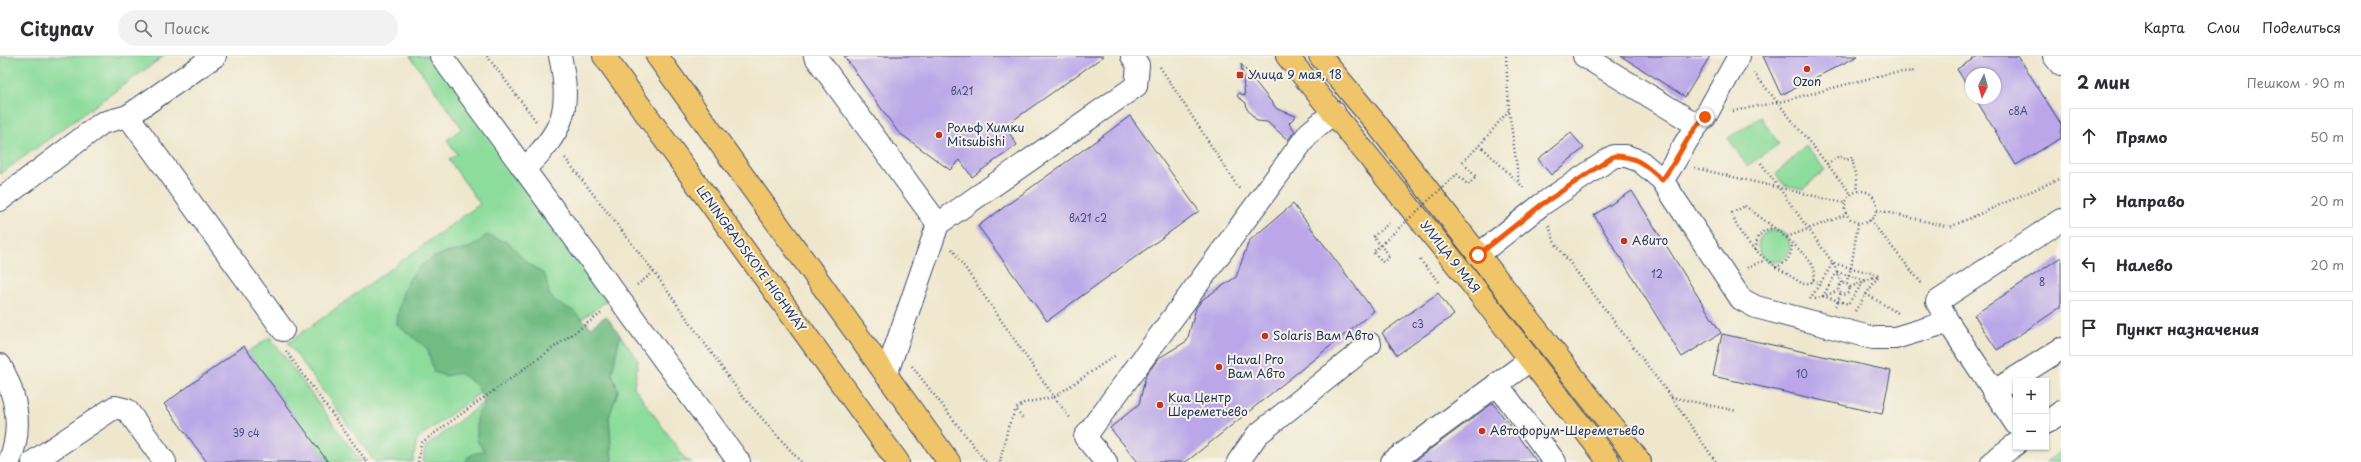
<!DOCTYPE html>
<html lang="ru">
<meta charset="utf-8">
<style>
:root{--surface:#fff;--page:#f2f2f3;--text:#2b2b33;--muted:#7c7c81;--line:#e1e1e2}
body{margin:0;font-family:"Playpen Sans",sans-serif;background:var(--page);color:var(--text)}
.controls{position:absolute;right:12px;bottom:12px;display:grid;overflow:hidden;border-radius:0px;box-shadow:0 1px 3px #0004}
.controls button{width:36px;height:36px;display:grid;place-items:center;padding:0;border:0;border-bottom:1px solid var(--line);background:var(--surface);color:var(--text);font:20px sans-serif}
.compass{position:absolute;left:1965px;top:12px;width:36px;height:36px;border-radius:50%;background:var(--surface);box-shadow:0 1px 3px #0004;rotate:185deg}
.stop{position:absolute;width:12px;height:12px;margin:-9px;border:3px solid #ea580c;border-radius:50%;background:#fff}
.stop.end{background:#ea580c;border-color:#fff;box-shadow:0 1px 4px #0008}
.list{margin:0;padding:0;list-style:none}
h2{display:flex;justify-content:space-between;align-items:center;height:52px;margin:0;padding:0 16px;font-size:17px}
h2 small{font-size:13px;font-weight:400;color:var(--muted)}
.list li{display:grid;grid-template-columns:26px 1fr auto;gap:12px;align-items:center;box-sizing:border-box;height:56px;margin:0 8px 8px;padding:0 8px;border:1px solid var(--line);border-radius:0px}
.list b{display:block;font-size:15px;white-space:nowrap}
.list em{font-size:13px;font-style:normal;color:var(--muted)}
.icon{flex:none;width:22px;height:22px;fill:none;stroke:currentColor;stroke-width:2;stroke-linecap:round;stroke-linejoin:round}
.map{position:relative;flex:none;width:2061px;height:406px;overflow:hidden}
header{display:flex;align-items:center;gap:24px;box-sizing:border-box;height:56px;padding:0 20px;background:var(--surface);border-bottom:1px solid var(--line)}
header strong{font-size:19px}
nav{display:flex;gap:22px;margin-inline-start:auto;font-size:14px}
.search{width:280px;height:36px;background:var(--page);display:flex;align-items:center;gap:10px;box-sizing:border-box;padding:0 14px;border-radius:22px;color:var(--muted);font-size:15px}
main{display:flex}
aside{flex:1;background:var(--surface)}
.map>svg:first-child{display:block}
</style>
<header>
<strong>Citynav</strong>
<div class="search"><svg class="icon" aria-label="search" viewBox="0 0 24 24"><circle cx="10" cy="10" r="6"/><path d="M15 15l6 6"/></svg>Поиск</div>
<nav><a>Карта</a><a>Слои</a><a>Поделиться</a></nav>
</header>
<main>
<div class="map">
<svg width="2061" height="406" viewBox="0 0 2061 406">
<rect width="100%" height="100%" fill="#f7f3e8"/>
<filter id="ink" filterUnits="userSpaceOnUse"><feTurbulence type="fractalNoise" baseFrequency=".025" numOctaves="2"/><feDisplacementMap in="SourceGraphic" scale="8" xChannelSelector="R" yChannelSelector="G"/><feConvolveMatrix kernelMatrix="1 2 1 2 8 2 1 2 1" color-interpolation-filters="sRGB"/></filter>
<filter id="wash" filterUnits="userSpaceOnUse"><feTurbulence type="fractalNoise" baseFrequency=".012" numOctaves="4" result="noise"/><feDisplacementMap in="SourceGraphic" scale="16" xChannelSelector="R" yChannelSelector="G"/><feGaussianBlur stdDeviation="0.9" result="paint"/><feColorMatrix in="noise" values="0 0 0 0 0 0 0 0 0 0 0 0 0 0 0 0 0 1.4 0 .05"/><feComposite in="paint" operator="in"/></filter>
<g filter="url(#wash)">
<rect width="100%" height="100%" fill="#efe7cd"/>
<g fill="#8cdc9b" stroke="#54867c">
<path d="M0,0H164L0,118Z"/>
<path d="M410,0H433L608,244L417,383L413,406H375L288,287L480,148L449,104L457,98L447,84L462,72Z"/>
<path d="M1761,61L1779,88L1747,110L1728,82Z"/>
<path d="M1806,90L1825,114L1803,133L1784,129L1776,118Z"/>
<circle cx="1774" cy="190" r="16"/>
<path d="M620,279L638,304L634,331L687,405L692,406H612L609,361L618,335L612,317Z"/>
<path d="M270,281L361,406H328L248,296Z"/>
<path d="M484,346V395L468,401L466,406H423L425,391Z"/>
<path d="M2061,395V406H2046Z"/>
</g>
<path fill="#71bc83" stroke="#467670" d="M487,179L509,187L526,206L545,219L549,238L557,247L572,254L591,271L606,260L620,279L612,317L618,335L609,361L612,406H466C469,398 476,397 484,395L477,384V359L485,348L477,329L459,317L446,320L434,316L427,292L397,269C399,237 409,212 439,199C447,195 458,196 466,193C474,190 481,184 487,179Z"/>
<g id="blocks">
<g fill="#baa6e8">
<path d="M844,0H1104L1005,70L1017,89L972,121L960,104L950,114L898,76Z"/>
<path d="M1621,0H1710L1685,41Z"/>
<path d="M1763,0H1858L1781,39Z"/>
<path d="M1978,0H2018L2061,68V82L2016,109L1975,42H1995V18H1971V36L1957,13Z"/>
<path d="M1241,8L1277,53L1296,60L1289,67L1295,75L1288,84L1267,66L1257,65L1247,53L1246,47L1237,40L1239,37L1245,40Z"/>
<path d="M1130,60L1199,155L1047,265L978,170Z"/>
<path d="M1571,77L1584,92L1551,119L1538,103Z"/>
<path d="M1632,135L1721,277L1682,301L1594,159Z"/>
<path d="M1293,148L1374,255L1186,406H1138L1110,372L1139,348L1146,319L1159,302L1187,285L1196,252L1203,243L1236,221L1249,185Z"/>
<path d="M2061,201V251L1997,294L1974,259Z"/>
<path d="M1438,237L1454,259L1397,299L1382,277Z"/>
<path d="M1722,278L1891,315L1882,358L1713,320Z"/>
<path d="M244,290L328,406H207L164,348Z"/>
<path d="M1493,347L1537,406H1413Z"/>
</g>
</g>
</g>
<g filter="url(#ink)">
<use href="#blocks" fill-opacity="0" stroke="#3b4b6f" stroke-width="1"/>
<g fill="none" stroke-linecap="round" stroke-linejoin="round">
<defs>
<g id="minor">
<path d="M441,0L739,406"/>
<path d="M815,0L938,168"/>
<path d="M1584,0L1697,69"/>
<path d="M2054,0L2061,9"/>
<path d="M128,60L283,274"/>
<path d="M524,113C563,76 572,54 560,0"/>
<path d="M1662,124C1678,104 1687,78 1705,61L1739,0"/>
<path d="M0,144L102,67L128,60L215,0"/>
<path d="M1478,199L1541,149L1614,100H1626L1640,105L1662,124L1741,243L1756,251L1873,282H1895L1948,266L2016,368"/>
<path d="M1948,266L1937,246L2061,164"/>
<path d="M0,309C17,340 23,373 9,406"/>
<path d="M886,319L938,168L1136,30L1138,9L1132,0"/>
<path d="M1497,328L1555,406"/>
<path d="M1993,336L2061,293"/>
<path d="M2046,367L2061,356"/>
<path d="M33,406L115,351L127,354L165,406"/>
<path d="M1106,406L1085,381L1309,77L1334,56"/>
<path d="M1238,406L1257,379L1370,288"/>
<path d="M1392,406L1530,304"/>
<path d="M1992,406L2016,388"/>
</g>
<g id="major">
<path d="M1287,0L1464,218L1609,406"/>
<path d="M1320,0L1375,66L1640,406"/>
</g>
<g id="highway">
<path d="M604,0L898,406"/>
<path d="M657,0L949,406"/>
</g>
</defs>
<use href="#minor" stroke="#3b4b6f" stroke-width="24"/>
<use href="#major" stroke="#3b4b6f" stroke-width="24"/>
<use href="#highway" stroke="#3b4b6f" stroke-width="24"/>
<g stroke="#3b4b6f" stroke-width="2.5" stroke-dasharray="1 3" stroke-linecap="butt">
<path d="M487,0L536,65"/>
<path d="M1506,0L1509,54"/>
<path d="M1160,11L1240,134"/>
<path d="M1754,17L1851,138"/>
<path d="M1733,55L1779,46L1890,17L1917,15"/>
<path d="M1480,89L1525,133"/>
<path d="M565,102L654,216L742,340L801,406"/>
<path d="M1761,107L1833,207L1842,227"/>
<path d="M1827,108L1839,100L1847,104L1852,101L1858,135"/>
<path d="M1695,112L1844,147"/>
<path d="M1457,118L1468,129L1476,121L1462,106L1480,89L1509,54L1519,127"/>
<circle cx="1861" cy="151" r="16"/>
<path d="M1745,150C1759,160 1810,197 1814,213C1816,219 1814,222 1811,227L1803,228C1776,211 1741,191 1732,157Z"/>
<path d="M1877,154L1950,171L2061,122"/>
<path d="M1870,164L1923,229"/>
<path d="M1549,170L1555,187L1671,341L1716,406"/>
<path d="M1787,181L1845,159"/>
<path d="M1384,186L1373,196L1383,206L1390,200L1373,181L1390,166"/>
<path d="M952,193L1054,341L1116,299"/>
<path d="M1756,194C1756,180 1761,174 1774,172"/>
<path d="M1420,204L1441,228"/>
<path d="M1775,211C1787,208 1791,200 1792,189"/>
<path d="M1747,212L1765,204"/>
<path d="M1837,216L1865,224L1848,248L1823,240Z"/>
<path d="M1813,224L1820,229"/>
<circle cx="1844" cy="233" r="5.5"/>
<path d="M637,229L654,216"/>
<path d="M1850,231L1879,219"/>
<path d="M1866,238L1898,257"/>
<path d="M1810,243L1833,207L1851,212L1846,227"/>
<path d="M1815,243L1838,235"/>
<path d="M1836,250L1841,237"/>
<path d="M1855,255L1879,219L1851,212L1858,168"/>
<path d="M286,295L367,406"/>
<path d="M912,310L986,406"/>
<path d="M1671,341L1737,355"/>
<path d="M1022,362L1016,353L1024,347L1054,341L1071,363"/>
<path d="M418,406L421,387L603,256"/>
<path d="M1000,406L1008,371L1016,353"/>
</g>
<use href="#minor" stroke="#fff" stroke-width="22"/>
<use href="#major" stroke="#f0c469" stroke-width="22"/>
<use href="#highway" stroke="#f0c469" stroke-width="22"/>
<path stroke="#3b4b6f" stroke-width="2.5" stroke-dasharray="1 3" stroke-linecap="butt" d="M1384,186L1457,118"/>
</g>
</g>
<g fill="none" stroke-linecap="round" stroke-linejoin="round" filter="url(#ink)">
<path stroke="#ea580c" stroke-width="5" d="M1478,199L1541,149L1614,100C1637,100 1645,109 1662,124C1678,104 1687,78 1705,61"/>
</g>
<g fill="#c8321e" stroke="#f7f3e8" stroke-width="1.5">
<circle cx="1807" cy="13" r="4"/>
<rect x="1236" y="15" width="8" height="8" rx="2"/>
<circle cx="939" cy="79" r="4"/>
<circle cx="1624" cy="185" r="4"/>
<circle cx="1265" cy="280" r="4"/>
<circle cx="1219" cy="311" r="4"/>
<circle cx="1160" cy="349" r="4"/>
<circle cx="1482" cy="375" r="4"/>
</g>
<g text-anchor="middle" stroke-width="4" stroke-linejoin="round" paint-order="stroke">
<g font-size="10" fill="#434d80">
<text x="962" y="39">вл21</text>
<text x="2018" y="59">с8А</text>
<text x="1088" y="166">вл21 с2</text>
<text x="1657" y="222">12</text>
<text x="2042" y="230">8</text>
<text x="1418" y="272">с3</text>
<text x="1802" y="322">10</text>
<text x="246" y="381">39 с4</text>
</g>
<g font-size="12" fill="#1b2f5e" stroke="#f7f3e8" text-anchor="start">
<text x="1248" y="23">Улица 9 мая, 18</text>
<text x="1807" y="30" text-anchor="middle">Ozon</text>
<text x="947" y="76">Рольф Химки<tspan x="947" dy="14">Mitsubishi</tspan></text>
<text x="1632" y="189">Авито</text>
<text x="1273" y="284">Solaris Вам Авто</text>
<text x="1227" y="308">Haval Pro<tspan x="1227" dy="14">Вам Авто</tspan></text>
<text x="1168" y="346">Киа Центр<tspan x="1168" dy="14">Шереметьево</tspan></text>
<text x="1490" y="379">Автофорум-Шереметьево</text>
</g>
<g font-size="12" fill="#1b2f5e" stroke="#f7f3e8">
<text transform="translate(1450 201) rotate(52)" y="4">УЛИЦА 9 МАЯ</text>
<text transform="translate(751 203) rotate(54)" y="4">LENINGRADSKOYE HIGHWAY</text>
</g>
</g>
</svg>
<div class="controls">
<button>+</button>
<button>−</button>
</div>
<svg class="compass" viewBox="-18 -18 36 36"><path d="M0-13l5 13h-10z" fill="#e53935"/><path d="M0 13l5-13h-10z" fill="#7c7c81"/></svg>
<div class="stop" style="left:1478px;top:199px"></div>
<div class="stop end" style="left:1705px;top:61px"></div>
</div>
<aside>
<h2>2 мин<small>Пешком · 90 m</small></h2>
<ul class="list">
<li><svg class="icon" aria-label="ahead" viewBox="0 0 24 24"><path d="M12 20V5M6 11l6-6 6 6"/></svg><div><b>Прямо</b></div><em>50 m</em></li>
<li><svg class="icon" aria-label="right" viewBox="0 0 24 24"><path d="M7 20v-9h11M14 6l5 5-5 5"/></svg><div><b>Направо</b></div><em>20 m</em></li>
<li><svg class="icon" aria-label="left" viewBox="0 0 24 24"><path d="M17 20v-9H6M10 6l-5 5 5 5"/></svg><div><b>Налево</b></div><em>20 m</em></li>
<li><svg class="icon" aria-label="arrive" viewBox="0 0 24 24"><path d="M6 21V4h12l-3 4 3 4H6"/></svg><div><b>Пункт назначения</b></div></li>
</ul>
</aside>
</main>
